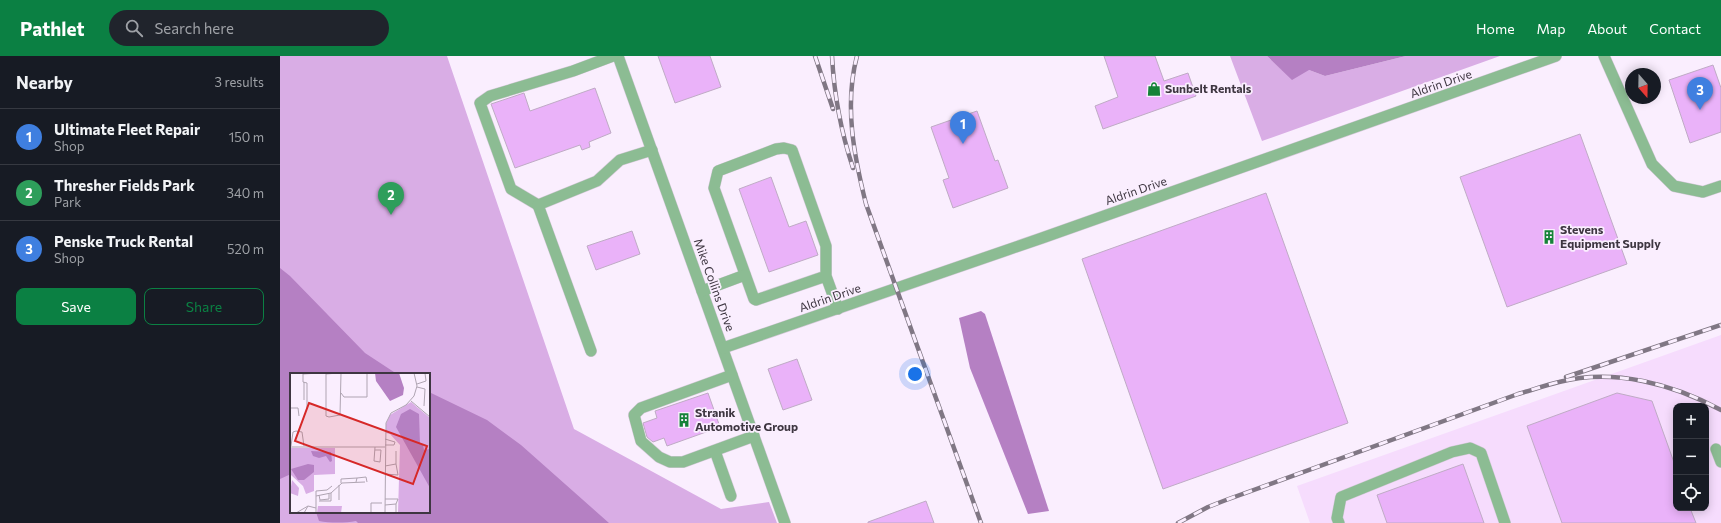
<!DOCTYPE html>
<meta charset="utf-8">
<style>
:root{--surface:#171b24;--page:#20242c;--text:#f1f3f6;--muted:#9ea1a6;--line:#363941;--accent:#0b8043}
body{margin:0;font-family:Commissioner,sans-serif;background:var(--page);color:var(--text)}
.controls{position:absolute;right:12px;bottom:12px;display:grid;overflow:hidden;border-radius:8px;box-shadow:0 2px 10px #0003}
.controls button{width:36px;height:36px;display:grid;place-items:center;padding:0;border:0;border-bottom:1px solid var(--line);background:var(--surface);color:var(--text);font:20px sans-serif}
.compass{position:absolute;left:1345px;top:12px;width:36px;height:36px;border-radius:50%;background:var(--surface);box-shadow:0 2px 10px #0003;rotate:160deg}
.you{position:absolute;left:635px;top:318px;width:14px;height:14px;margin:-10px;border:3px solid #fff;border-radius:50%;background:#1a73e8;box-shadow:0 0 0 6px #1a73e833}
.badge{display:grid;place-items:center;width:26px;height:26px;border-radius:50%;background:var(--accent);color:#fff;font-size:13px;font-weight:700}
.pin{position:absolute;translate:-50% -33px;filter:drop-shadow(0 1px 2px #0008)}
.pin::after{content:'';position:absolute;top:21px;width:14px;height:12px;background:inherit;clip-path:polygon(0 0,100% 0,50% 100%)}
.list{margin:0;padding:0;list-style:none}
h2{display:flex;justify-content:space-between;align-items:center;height:52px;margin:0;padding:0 16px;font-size:17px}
h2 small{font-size:13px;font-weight:400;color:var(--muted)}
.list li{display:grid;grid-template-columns:26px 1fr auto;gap:12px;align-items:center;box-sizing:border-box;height:56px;padding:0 16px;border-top:1px solid var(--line)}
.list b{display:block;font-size:15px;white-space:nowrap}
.list p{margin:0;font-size:13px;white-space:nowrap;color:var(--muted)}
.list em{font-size:13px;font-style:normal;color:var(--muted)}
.actions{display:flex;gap:8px;padding:12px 16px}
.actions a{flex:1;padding:9px 0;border:1px solid var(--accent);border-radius:8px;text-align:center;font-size:14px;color:var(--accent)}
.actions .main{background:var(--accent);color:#fff}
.icon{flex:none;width:22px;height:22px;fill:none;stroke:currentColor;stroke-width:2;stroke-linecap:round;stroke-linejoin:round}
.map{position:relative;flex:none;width:1441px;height:467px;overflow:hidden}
header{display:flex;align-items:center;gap:24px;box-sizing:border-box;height:56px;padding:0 20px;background:var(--accent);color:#fff}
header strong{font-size:19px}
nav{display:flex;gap:22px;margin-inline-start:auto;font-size:14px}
.search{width:280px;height:36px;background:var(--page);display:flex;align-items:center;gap:10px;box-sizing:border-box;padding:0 14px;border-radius:22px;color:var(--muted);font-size:15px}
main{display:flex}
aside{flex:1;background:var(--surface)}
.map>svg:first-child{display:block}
</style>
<header>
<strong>Pathlet</strong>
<div class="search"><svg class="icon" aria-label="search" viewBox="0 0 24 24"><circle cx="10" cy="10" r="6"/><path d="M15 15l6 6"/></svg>Search here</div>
<nav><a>Home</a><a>Map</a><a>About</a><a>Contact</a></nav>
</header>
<main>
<aside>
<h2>Nearby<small>3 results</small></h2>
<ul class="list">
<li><span class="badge" style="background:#3f7fe0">1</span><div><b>Ultimate Fleet Repair</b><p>Shop</p></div><em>150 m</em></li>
<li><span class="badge" style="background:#2e9e5b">2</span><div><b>Thresher Fields Park</b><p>Park</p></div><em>340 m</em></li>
<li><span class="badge" style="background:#3f7fe0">3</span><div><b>Penske Truck Rental</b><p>Shop</p></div><em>520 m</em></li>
</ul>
<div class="actions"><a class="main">Save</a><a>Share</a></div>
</aside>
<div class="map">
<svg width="1441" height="467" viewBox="0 0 1441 467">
<rect width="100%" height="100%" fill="#faeefe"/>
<path fill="#f6dcfd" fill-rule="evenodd" d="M1441,279V467H1030L1017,430ZM1396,350H1426V452H1396Z"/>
<g fill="#d9ade5" fill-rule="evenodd">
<path d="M0,0H167L294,373L441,453L489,446L497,467H0ZM11,318H149V456H11Z"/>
<path d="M950,0H987L1002,14H1029L1045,20L1126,0H1220L982,85Z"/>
</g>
<g fill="#b580c3">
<path d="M987,0H1126L1045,20L1029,14L1012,24Z"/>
<path d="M0,212L10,220L85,297L117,318H11V418L0,423Z"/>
<path d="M701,255L705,258L769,455L748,458L690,312L679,262Z"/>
<path d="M149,336L207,364L241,389L329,467H78L76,465C65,467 50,467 39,465L36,456H149Z"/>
</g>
<g fill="#eab2f9" stroke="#bfabc5">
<path d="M378,0H430L441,31L395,47Z"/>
<path d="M824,0H875L884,25L908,17L916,40L823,73L815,50L838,41Z"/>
<path d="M1433,9L1441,32V76L1410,87L1389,24Z"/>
<path d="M315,32L331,77L309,86L310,91L302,94L300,89L235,112L211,48L244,37L250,55Z"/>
<path d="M697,55L715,105L718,104L728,132L673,152L663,124L669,122L651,71Z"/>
<path d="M1300,78L1347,208L1227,251L1180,121Z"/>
<path d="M491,121L509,171L526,165L538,199L489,216L459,133Z"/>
<path d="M986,137L1068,367L883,433L802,203Z"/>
<path d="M352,175L360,198L316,214L307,190Z"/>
<path d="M517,303L532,344L503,354L488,313Z"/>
<path d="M428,337L440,371L387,390L384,382L373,386L367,381L363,367L377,362L375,355Z"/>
<path d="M1337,337L1372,345L1396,412V452H1410L1416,467H1282L1247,370Z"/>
<path d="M1183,408L1204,467H1107L1097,439Z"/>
<path d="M646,445L654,467H588V466Z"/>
</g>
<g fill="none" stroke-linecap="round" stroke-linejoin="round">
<defs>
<g id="minor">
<path d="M338,0L505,467"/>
<path d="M1324,0L1372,108L1394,130L1423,136L1441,130"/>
<path d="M258,149L231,133L200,47L210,40L293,15L333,0"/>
<path d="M546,220L476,244L474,243L434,132L438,115L496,93L504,92L512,94L546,190V220L558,253"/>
<path d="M422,235L465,219"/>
<path d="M443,292L762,182L1276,0"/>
<path d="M311,295L258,149L317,125L340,104L372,94"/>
<path d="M452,319L361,352L354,359L361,385L379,401L390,406H403L474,380"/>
<path d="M1436,393L1441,406"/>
<path d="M435,395L451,440"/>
<path d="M1059,467L1057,462L1061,441L1172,396L1190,392L1201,397L1225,467"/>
</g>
</defs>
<use href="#minor" stroke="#d4c9d8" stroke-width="12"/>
<use href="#minor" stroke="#8cbc93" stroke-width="11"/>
<defs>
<g id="rail">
<path d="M535,0L553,53"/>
<path d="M552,0C554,38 561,76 573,112"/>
<path d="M577,0C564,49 574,100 586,148L701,467"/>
<path d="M1286,321L1441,269"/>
<path d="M898,467L928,451L946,444L1238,338C1252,334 1266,329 1279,326C1334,312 1393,328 1441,354"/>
</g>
</defs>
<use href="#rail" stroke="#807784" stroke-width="4.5"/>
<use href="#rail" stroke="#faeefe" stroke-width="3" stroke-dasharray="9" stroke-linecap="butt"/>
</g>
<defs>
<symbol id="shop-bare" viewBox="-9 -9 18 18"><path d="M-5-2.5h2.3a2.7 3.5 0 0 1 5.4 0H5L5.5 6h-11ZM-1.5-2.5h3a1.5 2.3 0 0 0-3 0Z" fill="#158238" stroke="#faeefe" stroke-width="2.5" paint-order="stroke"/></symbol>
<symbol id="building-bare" viewBox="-9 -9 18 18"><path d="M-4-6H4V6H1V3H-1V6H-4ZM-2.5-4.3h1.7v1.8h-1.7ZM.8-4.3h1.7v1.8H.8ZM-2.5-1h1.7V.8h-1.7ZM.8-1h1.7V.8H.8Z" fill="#158238" stroke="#faeefe" stroke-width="2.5" paint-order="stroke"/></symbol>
</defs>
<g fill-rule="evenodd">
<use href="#shop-bare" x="864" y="23" width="20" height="20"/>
<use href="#building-bare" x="1259" y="171" width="20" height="20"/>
<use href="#building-bare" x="394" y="354" width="20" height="20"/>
</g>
<g text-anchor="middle" stroke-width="3.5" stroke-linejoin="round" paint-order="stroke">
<g font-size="12" fill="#3e3641" stroke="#faeefe">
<text transform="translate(1161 28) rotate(-19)" y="4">Aldrin Drive</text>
<text transform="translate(856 135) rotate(-19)" y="4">Aldrin Drive</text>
<text transform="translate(434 229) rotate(70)" y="4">Mike Collins Drive</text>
<text transform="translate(550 242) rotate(-19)" y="4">Aldrin Drive</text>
</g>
<g font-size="12" font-weight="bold" fill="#3e3641" stroke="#faeefe" text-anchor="start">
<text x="885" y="37">Sunbelt Rentals</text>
<text x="1280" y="178">Stevens<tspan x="1280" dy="14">Equipment Supply</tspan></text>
<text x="415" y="361">Stranik<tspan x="415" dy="14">Automotive Group</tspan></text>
</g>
</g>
<g transform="translate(10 317)">
<rect width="140" height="140" fill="#faeefe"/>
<path d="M121,29L140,45V140H108L110,72L100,61L96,60V51L100,42ZM0,75H45V101L24,102V118L16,121L13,113L1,102ZM2,107L9,115L8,123L0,120ZM28,133H52L51,140H27Z" fill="#d9ade5"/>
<path d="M109,0L114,15L113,22L100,28L86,8L85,0ZM120,36L129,41L130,71L133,72L134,77L140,76V115L106,54L111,41ZM21,78L41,79L42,88L40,89L36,83L29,85L23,83ZM18,91L24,92V99L14,107H8L1,96Z" fill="#b580c3"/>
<path fill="none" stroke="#afa4b2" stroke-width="1" d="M36,0V43L39,44L50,42L51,0M36,1L48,0M127,11L136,8L135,0M127,14L135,16L134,33M51,20L54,24H77V0M14,27V9M121,28L140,44M0,35H8L9,43M17,36V10L13,9V1L29,0M95,72H104L105,69L95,66M1,73L3,59L6,58L12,59L14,73M0,74H95M85,74L84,88L90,89L91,77H85M95,93L106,91V78M95,101L108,102L106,91M66,109L67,105L76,104L77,109M51,110V106L67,105M29,122L30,127L39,126V121M26,123L41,120L52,110L75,109M95,126H108L106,131M49,127V112M29,128H41V120M95,132L106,131V139M6,140L18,133M14,140L18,133L26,135M26,140V118L37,117L42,113M81,140V130H92M95,140L96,50L101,40L116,32L124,23L127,13L124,0"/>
<path fill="#d62828" fill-opacity="0.15" stroke="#d62828" stroke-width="2" d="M19,30L137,73L123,111L5,68Z"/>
<rect width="140" height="140" fill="none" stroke="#3e3641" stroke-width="2"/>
</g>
</svg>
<div class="controls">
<button>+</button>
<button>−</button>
<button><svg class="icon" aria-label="locate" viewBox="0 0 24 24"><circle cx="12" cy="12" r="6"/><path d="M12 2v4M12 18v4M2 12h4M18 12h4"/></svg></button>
</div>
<svg class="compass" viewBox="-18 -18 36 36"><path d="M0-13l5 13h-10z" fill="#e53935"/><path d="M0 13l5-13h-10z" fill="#9ea1a6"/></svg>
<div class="you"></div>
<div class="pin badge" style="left:683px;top:88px;background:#3f7fe0">1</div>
<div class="pin badge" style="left:111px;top:159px;background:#2e9e5b">2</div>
<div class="pin badge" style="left:1420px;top:54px;background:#3f7fe0">3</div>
</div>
</main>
